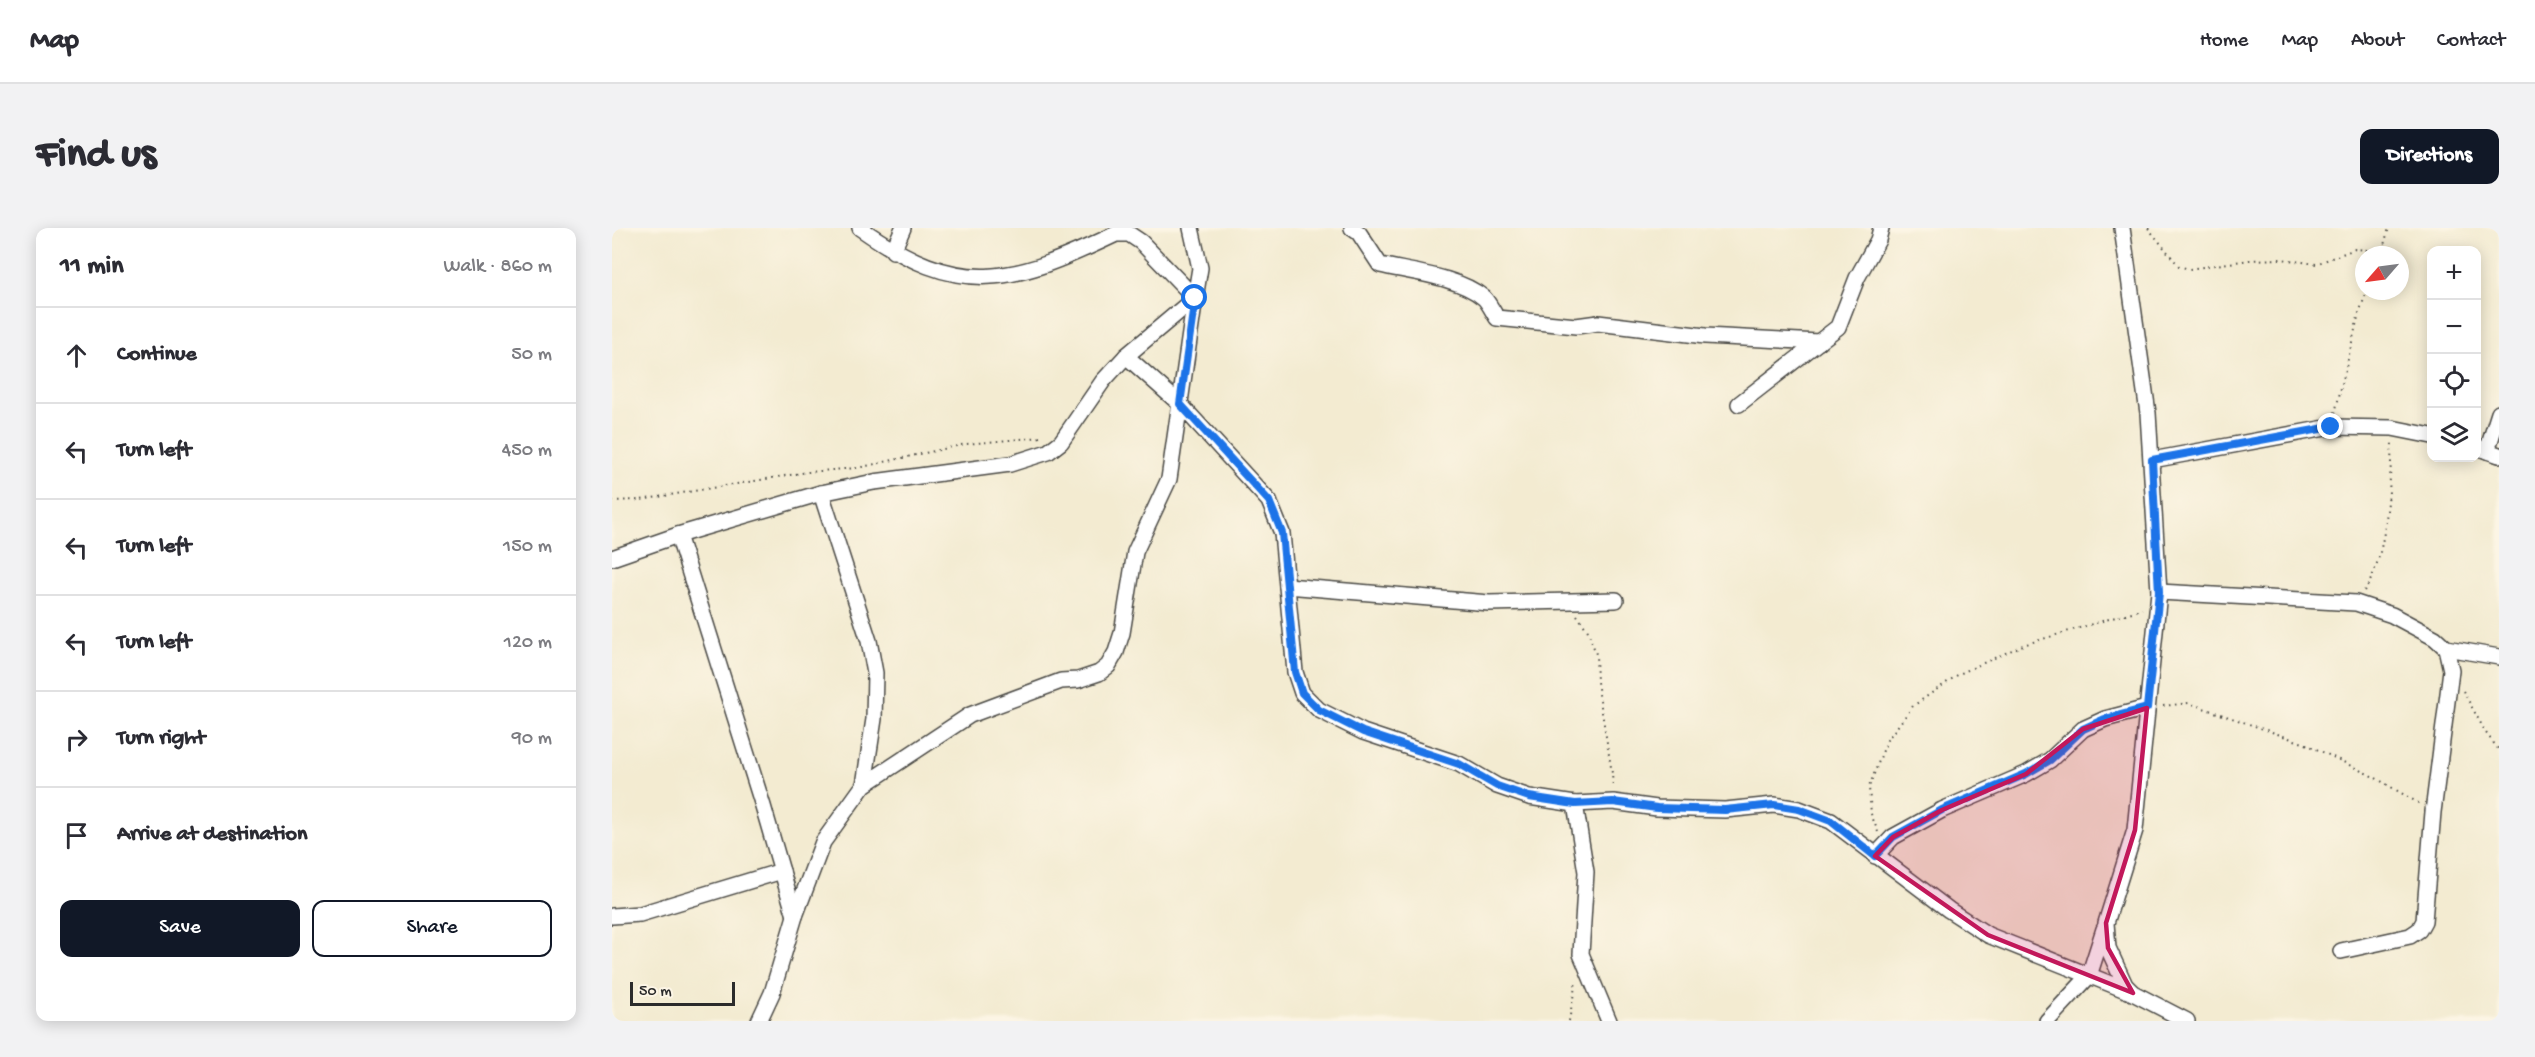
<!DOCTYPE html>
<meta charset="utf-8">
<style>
:root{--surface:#fff;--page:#f2f2f3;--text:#2b2b33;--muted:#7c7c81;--line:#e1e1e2;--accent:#111827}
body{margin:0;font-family:"Gochi Hand",sans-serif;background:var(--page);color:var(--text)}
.controls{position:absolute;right:18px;top:18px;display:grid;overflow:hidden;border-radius:12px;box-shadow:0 3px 15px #0003}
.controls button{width:54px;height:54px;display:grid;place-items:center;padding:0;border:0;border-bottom:2px solid var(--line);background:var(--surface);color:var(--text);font:30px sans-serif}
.compass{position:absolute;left:1743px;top:18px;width:54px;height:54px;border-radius:50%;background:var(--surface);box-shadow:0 3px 15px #0003;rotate:242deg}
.scale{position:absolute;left:18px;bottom:15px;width:105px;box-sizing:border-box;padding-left:6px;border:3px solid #2b2b2b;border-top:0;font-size:16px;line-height:21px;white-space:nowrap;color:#2b2b2b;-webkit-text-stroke:4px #fcf5e5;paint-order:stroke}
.stop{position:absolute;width:18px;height:18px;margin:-14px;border:4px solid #1a73e8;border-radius:50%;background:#fff}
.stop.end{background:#1a73e8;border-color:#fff;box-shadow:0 2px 6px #0008}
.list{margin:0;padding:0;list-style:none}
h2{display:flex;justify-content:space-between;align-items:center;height:78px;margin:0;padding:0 24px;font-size:26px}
h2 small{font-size:20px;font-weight:400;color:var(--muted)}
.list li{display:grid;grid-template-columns:39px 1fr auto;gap:18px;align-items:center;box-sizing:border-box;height:96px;padding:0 24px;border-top:2px solid var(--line)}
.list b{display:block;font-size:22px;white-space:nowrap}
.list em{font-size:20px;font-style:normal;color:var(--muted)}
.actions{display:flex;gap:12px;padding:18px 24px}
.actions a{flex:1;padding:14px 0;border:2px solid var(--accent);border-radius:12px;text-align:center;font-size:21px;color:var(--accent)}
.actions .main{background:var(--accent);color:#fff}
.icon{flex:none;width:33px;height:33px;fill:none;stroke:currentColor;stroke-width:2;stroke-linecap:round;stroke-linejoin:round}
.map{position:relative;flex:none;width:1887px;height:793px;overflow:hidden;border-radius:12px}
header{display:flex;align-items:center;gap:36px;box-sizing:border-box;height:84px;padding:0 30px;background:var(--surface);border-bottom:2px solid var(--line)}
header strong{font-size:28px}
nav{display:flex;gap:33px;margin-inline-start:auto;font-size:21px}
.intro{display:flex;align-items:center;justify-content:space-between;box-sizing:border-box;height:144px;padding:0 36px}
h1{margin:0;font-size:42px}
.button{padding:15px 27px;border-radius:12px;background:var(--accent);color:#fff;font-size:21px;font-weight:700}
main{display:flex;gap:36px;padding:0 36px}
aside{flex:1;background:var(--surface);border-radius:12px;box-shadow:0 3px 15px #0003}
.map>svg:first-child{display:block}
</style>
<header>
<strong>Map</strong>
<nav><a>Home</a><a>Map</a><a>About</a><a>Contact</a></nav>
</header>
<div class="intro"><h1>Find us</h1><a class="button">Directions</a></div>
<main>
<aside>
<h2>11 min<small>Walk · 860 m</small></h2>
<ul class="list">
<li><svg class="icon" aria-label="ahead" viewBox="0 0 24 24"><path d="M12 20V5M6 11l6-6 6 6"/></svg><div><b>Continue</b></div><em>50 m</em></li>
<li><svg class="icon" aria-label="left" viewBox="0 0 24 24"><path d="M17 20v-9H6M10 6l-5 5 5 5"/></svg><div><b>Turn left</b></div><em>450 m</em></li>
<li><svg class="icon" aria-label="left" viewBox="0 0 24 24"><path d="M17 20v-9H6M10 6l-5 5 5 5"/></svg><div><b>Turn left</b></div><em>150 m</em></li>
<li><svg class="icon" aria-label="left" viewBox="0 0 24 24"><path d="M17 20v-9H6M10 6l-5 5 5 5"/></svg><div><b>Turn left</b></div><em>120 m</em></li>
<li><svg class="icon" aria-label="right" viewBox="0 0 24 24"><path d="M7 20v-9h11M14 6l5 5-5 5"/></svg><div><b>Turn right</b></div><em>90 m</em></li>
<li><svg class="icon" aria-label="arrive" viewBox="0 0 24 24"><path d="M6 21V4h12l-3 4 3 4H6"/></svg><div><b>Arrive at destination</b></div></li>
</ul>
<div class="actions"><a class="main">Save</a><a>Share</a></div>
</aside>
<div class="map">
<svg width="1887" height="793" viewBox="0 0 1887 793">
<rect width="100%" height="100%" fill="#fcf5e5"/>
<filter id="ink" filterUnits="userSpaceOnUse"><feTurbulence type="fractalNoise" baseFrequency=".0167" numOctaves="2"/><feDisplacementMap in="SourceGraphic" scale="12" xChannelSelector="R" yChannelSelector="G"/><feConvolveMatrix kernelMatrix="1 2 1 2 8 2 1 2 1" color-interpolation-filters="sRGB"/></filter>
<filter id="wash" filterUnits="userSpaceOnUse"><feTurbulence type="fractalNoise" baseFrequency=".008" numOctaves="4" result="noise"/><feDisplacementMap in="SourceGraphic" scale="24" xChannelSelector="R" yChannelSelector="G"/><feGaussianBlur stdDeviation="1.35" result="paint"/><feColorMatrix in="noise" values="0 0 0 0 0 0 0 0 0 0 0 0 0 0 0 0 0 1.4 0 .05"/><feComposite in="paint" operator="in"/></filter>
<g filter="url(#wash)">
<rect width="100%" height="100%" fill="#f3ebd1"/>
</g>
<g filter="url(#ink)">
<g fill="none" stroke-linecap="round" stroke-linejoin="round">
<defs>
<g id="minor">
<path d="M740,0L747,5L768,37C798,44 848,49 872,70C877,75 881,84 885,90L964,98L986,95L1093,108L1207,114"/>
<path d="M1510,0L1536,185L1547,364L1523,602L1494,695L1496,720L1513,757L1521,765L1575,793"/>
<path d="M281,23L291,0"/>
<path d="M514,128L568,176L657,273L670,305L683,444L690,465L707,482L751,504L847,536L885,558L917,569L963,576L1001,574L1045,580L1113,582L1162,577L1187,581L1219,593L1337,682L1376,707L1521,765"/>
<path d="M1127,176L1226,99L1245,50L1266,12L1269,0"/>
<path d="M1864,219L1887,227"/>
<path d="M1875,223L1887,185"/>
<path d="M1540,232L1719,199L1780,200L1820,208"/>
<path d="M209,265L257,413L263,445L262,491L252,557"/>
<path d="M66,307L151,578L183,688"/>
<path d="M0,330L66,307L209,265L262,254L398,236L436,224L449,214L491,153L514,128L583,70L588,40L579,0"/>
<path d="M675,358L877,375L1004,372"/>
<path d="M1547,364L1744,375L1780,387L1823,410L1834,420L1839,442L1821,584L1812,693L1807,702L1798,708L1729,723"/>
<path d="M1834,420L1887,429"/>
<path d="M963,576L974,644L969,726L997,793"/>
<path d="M1263,628L1281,609L1330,582L1414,546L1438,532L1471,501L1493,491L1535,480"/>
<path d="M0,688L28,686L170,643"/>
<path d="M147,793L160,765L183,688L211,614L252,557L358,487L449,453L466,452L487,445L496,438L504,424L510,405L523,324L557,251L583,70L529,14L517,6H504C399,56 349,71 248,0"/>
<path d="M1435,793L1477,748L1492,701"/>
</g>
</defs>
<use href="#minor" stroke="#494844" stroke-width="18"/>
<g stroke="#494844" stroke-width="2" stroke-dasharray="1.5 4.5" stroke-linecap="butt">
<path d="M1536,0L1567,38L1577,41L1637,32L1670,31L1704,36L1743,21L1770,23"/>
<path d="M1769,27L1777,0"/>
<path d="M1723,185L1747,85L1755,63"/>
<path d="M0,273L28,272L196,244L245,240L354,216L430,209"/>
<path d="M1752,363C1775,333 1778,253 1780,215"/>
<path d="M965,387L976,403L984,426L985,454L1000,545L1001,561"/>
<path d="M1851,463L1874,505L1887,522"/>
<path d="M1551,478L1577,475L1694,516L1762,549L1808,576"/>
<path d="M1266,604L1259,586L1257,559L1275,512L1301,478L1347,446L1411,417L1530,381"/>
<path d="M957,793L964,753"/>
</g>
<use href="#minor" stroke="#fff" stroke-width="15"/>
</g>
</g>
<g fill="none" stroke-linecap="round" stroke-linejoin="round" filter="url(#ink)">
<path stroke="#1a73e8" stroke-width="8" d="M583,70L568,176L657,273L670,305L683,444L690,465L707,482L751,504L847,536L885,558L917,569L963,576L1001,574L1045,580L1113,582L1162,577L1187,581L1219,593L1263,628L1281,609L1330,582L1414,546L1438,532L1471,501L1493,491L1535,480L1547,364L1540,232L1719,199"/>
</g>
<path fill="#c2185b" fill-opacity="0.2" stroke="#c2185b" stroke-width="4.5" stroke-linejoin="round" d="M1535,480L1523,602L1494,695L1496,720L1521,765L1376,707L1263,628L1281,609L1330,582L1414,546L1471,501Z"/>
</svg>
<div class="controls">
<button>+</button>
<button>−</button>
<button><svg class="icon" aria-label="locate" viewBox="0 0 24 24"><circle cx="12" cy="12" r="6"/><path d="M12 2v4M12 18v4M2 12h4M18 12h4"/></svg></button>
<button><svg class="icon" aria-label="layers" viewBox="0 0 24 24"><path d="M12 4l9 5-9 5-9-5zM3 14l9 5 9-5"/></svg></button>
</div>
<svg class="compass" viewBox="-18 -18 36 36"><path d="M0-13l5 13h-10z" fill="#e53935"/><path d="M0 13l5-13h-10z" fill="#7c7c81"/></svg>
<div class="scale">50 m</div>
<div class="stop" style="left:583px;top:70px"></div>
<div class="stop end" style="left:1719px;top:199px"></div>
</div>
</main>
